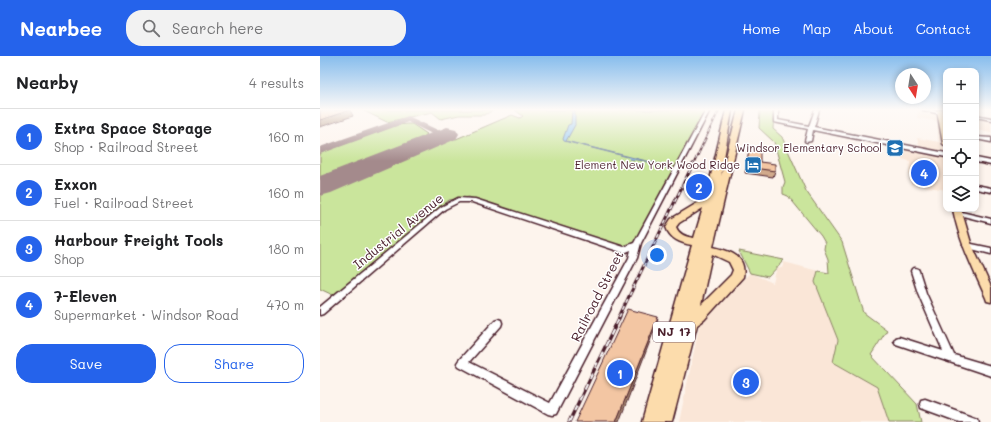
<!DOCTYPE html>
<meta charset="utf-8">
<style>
:root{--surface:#fff;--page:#f2f2f2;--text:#202124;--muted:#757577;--line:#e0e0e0;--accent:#2563eb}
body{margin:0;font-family:Mali,sans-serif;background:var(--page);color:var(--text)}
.controls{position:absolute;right:12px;top:12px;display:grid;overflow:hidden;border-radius:8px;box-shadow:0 2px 6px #0003}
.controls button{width:36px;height:36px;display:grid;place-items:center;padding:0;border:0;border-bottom:1px solid var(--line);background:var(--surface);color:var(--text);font:20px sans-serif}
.compass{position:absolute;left:575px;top:12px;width:36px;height:36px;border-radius:50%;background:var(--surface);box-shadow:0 2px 6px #0003;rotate:168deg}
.you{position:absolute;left:337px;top:199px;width:14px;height:14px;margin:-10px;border:3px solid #fff;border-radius:50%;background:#1a73e8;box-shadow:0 0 0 6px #1a73e833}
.badge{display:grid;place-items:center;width:26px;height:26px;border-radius:50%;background:var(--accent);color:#fff;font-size:13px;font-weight:700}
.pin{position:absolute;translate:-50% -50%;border:2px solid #fff;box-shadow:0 1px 4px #0006}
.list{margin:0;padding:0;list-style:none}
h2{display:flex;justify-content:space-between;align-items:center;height:52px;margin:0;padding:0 16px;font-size:17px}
h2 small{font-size:13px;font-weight:400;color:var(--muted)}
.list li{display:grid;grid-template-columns:26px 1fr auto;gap:12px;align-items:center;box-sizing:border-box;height:56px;padding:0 16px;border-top:1px solid var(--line)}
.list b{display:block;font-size:15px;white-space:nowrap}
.list p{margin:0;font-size:13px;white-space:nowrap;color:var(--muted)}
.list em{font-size:13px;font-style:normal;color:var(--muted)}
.actions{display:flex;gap:8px;padding:12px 16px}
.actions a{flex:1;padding:9px 0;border:1px solid var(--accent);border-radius:16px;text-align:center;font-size:14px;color:var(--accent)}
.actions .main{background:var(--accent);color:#fff}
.icon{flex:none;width:22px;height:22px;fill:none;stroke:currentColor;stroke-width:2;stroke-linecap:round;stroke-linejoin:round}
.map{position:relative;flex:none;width:671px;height:366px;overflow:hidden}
header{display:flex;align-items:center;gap:24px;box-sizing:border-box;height:56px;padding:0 20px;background:var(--accent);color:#fff}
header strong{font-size:19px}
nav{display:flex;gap:22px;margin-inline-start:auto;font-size:14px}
.search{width:280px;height:36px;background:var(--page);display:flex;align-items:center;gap:10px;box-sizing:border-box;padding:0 14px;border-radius:16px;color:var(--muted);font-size:15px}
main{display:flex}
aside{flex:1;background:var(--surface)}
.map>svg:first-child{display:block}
</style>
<header>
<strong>Nearbee</strong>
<div class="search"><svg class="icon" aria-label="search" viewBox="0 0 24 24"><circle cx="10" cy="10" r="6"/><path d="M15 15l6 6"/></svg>Search here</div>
<nav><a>Home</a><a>Map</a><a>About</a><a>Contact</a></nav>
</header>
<main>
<aside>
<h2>Nearby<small>4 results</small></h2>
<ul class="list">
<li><span class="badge">1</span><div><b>Extra Space Storage</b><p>Shop · Railroad Street</p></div><em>160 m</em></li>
<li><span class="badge">2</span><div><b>Exxon</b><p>Fuel · Railroad Street</p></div><em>160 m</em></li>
<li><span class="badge">3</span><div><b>Harbour Freight Tools</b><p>Shop</p></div><em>180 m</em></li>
<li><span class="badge">4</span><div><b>7-Eleven</b><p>Supermarket · Windsor Road</p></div><em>470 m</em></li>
</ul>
<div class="actions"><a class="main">Save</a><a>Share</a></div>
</aside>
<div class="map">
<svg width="671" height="366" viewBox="0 0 671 366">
<rect width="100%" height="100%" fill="#fdf4ed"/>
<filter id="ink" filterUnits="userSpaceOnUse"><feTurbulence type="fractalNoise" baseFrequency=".025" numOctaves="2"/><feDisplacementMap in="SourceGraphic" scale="8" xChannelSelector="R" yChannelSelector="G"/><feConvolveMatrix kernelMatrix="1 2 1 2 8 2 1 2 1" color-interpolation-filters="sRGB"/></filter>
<g filter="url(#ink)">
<g fill="#fae6d7">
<path d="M598,54H626V97L600,92L597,82L619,86L617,65L597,62Z"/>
<path d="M656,54H661L662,59L667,63L671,64V76L656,73Z"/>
<path d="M585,93L626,102V134L591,128L589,117L590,105L582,103Z"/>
<path d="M464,206L498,215L495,226L518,284L513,306L557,331L569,366H359L381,262L430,217L453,227L457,211L462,212Z"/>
</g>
<g fill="#cae59c" stroke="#8a8264">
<path d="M42,54H174L164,59H139L121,63L112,56L67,66Z"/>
<path d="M195,54H388L315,191L293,193L149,141L129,144L15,240L0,233V139L134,82L136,83L192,59L200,62L203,60Z"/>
<path d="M440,54H454L453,73L462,81L486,135L522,186L544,257L567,274L551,299L597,348L601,366H569L557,331L513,306L518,284L495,226L498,215L509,217L508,203L504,193L505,187L501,180L468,140L463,138V131L465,126L454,86L439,72Z"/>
<path d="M87,68H92L107,78L101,83L0,124V97L77,69Z"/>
<path d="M419,195L464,204L448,221L430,217Z"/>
</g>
<path fill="#96cbf4" stroke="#7886a4" d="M252,54H255V69L246,85L351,111L350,113L325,105L310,103L308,101L244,85L243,83L248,69L251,68Z"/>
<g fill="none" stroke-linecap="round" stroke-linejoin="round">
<path fill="#a48a8c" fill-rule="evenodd" d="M88,60L126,78L128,80L123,83L120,82L88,66L0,98V91Z"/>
<path fill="#a48a8c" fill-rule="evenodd" d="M127,71L136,73L139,78L136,83L11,137L0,140V120Z"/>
<defs>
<g id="minor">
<path d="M386,54H390L321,187L317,202L236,358L232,359L228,358L139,310L137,307L139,304L175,264L178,263L181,264L182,267L181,270L149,306L230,347L309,202L311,194L304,197L152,146H139L125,153L3,258L0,259V251L121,151L138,142L155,143L304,191L314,187Z"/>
<path d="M454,54H458V64L489,70L495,54H499L494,71L626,97V101L493,74L491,85L486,86L485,85L488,73L454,66Z"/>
<path d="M603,54H613L623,57L621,58Z"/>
<path d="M656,59L671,62V64L656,61Z"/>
<path d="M656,81L671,82V86L656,83Z"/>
<path d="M656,102L671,105V109L656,106Z"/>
<path d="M656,129L671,132V136L656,133Z"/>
<path d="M637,155L671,163V167L635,158L634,157Z"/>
<path d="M644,187H647L671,192V198L644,191L643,189Z"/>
<path d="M595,212L598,213L599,215L606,237L634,299L671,310V320L576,288L574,285L576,282L579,281L623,295L598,237L591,215L592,213Z"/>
<path d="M605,343L657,362L658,366H639L601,352L600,348L601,344Z"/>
</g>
<g id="major">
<path d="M617,54H623L626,71V90L623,88Z"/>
<path d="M633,153H641L651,187L671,231V246L667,245L666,242C653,213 639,185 633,153Z"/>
</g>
<path id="highway" d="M406,54H412L401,120L418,54H425L393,191C410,195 427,200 423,221L384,264L377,269L352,366H322L372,189C360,187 350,183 346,171L351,163L379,146L387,137ZM383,152L374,182C367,181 359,179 356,171L359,167ZM392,198L409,206L413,214L411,219L381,249Z"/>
</defs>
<use href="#minor" stroke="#4a1f2b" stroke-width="3"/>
<use href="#major" stroke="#4a1f2b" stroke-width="3"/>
<use href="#highway" stroke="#4a1f2b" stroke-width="3"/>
<use href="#minor" fill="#fff" fill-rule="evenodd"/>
<use href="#major" fill="#fcdcac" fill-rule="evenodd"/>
<use href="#highway" fill="#fcdcac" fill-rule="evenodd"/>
<defs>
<path id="rail-far2" d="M373,109L399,54"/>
<path id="rail-far1" d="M299,261L373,108"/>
<path id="rail" d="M249,366L300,260"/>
</defs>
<use href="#rail-far2" stroke="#4a1f2b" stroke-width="2"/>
<use href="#rail-far1" stroke="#4a1f2b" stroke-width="3"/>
<use href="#rail" stroke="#4a1f2b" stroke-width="3.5"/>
<use href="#rail-far2" stroke="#fff" stroke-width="1" stroke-dasharray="3" stroke-linecap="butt"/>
<use href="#rail-far1" stroke="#fff" stroke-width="1.5" stroke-dasharray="4" stroke-linecap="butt"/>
<use href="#rail" stroke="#fff" stroke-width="2" stroke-dasharray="6" stroke-linecap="butt"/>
</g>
<path fill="#d1aa8c" stroke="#4a1f2b" d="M429,94L440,106L455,115L453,121L425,117Z"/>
<g fill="#aa8b72" stroke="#4a1f2b">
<path d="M30,54L33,60L0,71V64Z"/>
<path d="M338,261L337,267L299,366H296Z"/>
</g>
<g fill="#f3c6a3" stroke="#4a1f2b">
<path d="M0,54H30L0,64Z"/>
<path d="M429,94L440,95V106L455,108V115L426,111Z"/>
<path d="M308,253L338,261L296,366H255Z"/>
</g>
</g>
<linearGradient id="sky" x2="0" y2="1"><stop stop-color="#87bded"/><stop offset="0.51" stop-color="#fefaf7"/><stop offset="1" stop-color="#fefaf7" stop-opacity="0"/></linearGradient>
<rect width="671" height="105" fill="url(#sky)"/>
<defs>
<symbol id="school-square" viewBox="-11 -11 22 22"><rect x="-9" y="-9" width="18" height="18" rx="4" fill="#1f6fb2" stroke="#fff"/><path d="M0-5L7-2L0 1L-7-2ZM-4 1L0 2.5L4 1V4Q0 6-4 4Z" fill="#fff"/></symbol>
<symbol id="hotel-square" viewBox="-11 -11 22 22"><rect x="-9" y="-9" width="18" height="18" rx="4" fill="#1f6fb2" stroke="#fff"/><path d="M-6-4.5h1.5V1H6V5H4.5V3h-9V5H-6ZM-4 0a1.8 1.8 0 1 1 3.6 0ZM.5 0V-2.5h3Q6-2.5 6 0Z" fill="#fff"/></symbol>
</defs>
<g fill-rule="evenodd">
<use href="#school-square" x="565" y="82" width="20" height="20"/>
<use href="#hotel-square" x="423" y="99" width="20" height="20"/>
</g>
<g text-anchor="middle" stroke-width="3" stroke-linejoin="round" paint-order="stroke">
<g font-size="11" fill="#4a1f2b" stroke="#fff" text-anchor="end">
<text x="562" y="96">Windsor Elementary School</text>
<text x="420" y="113">Element New York Wood Ridge</text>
</g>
<rect fill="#fff" stroke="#80626b" stroke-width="1" x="333" y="266" width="42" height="20" rx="3"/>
<g font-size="12" font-weight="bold" fill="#4a1f2b">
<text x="354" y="280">NJ 17</text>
</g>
<g font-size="13" fill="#4a1f2b" stroke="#fff">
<text transform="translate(78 175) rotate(-39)" y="5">Industrial Avenue</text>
<text transform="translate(277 240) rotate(-63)" y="5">Railroad Street</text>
</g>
</g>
</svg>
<div class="controls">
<button>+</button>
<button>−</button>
<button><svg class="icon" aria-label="locate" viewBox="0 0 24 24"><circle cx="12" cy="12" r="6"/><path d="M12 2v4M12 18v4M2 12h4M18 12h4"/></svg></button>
<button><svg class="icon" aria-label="layers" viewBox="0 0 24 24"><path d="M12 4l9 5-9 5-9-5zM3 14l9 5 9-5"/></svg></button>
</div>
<svg class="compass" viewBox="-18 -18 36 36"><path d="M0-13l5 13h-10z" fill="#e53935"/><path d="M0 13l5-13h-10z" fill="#757577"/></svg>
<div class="you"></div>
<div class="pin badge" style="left:300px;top:317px">1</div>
<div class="pin badge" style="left:379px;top:131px">2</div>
<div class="pin badge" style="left:426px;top:326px">3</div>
<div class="pin badge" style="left:604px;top:117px">4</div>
</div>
</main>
